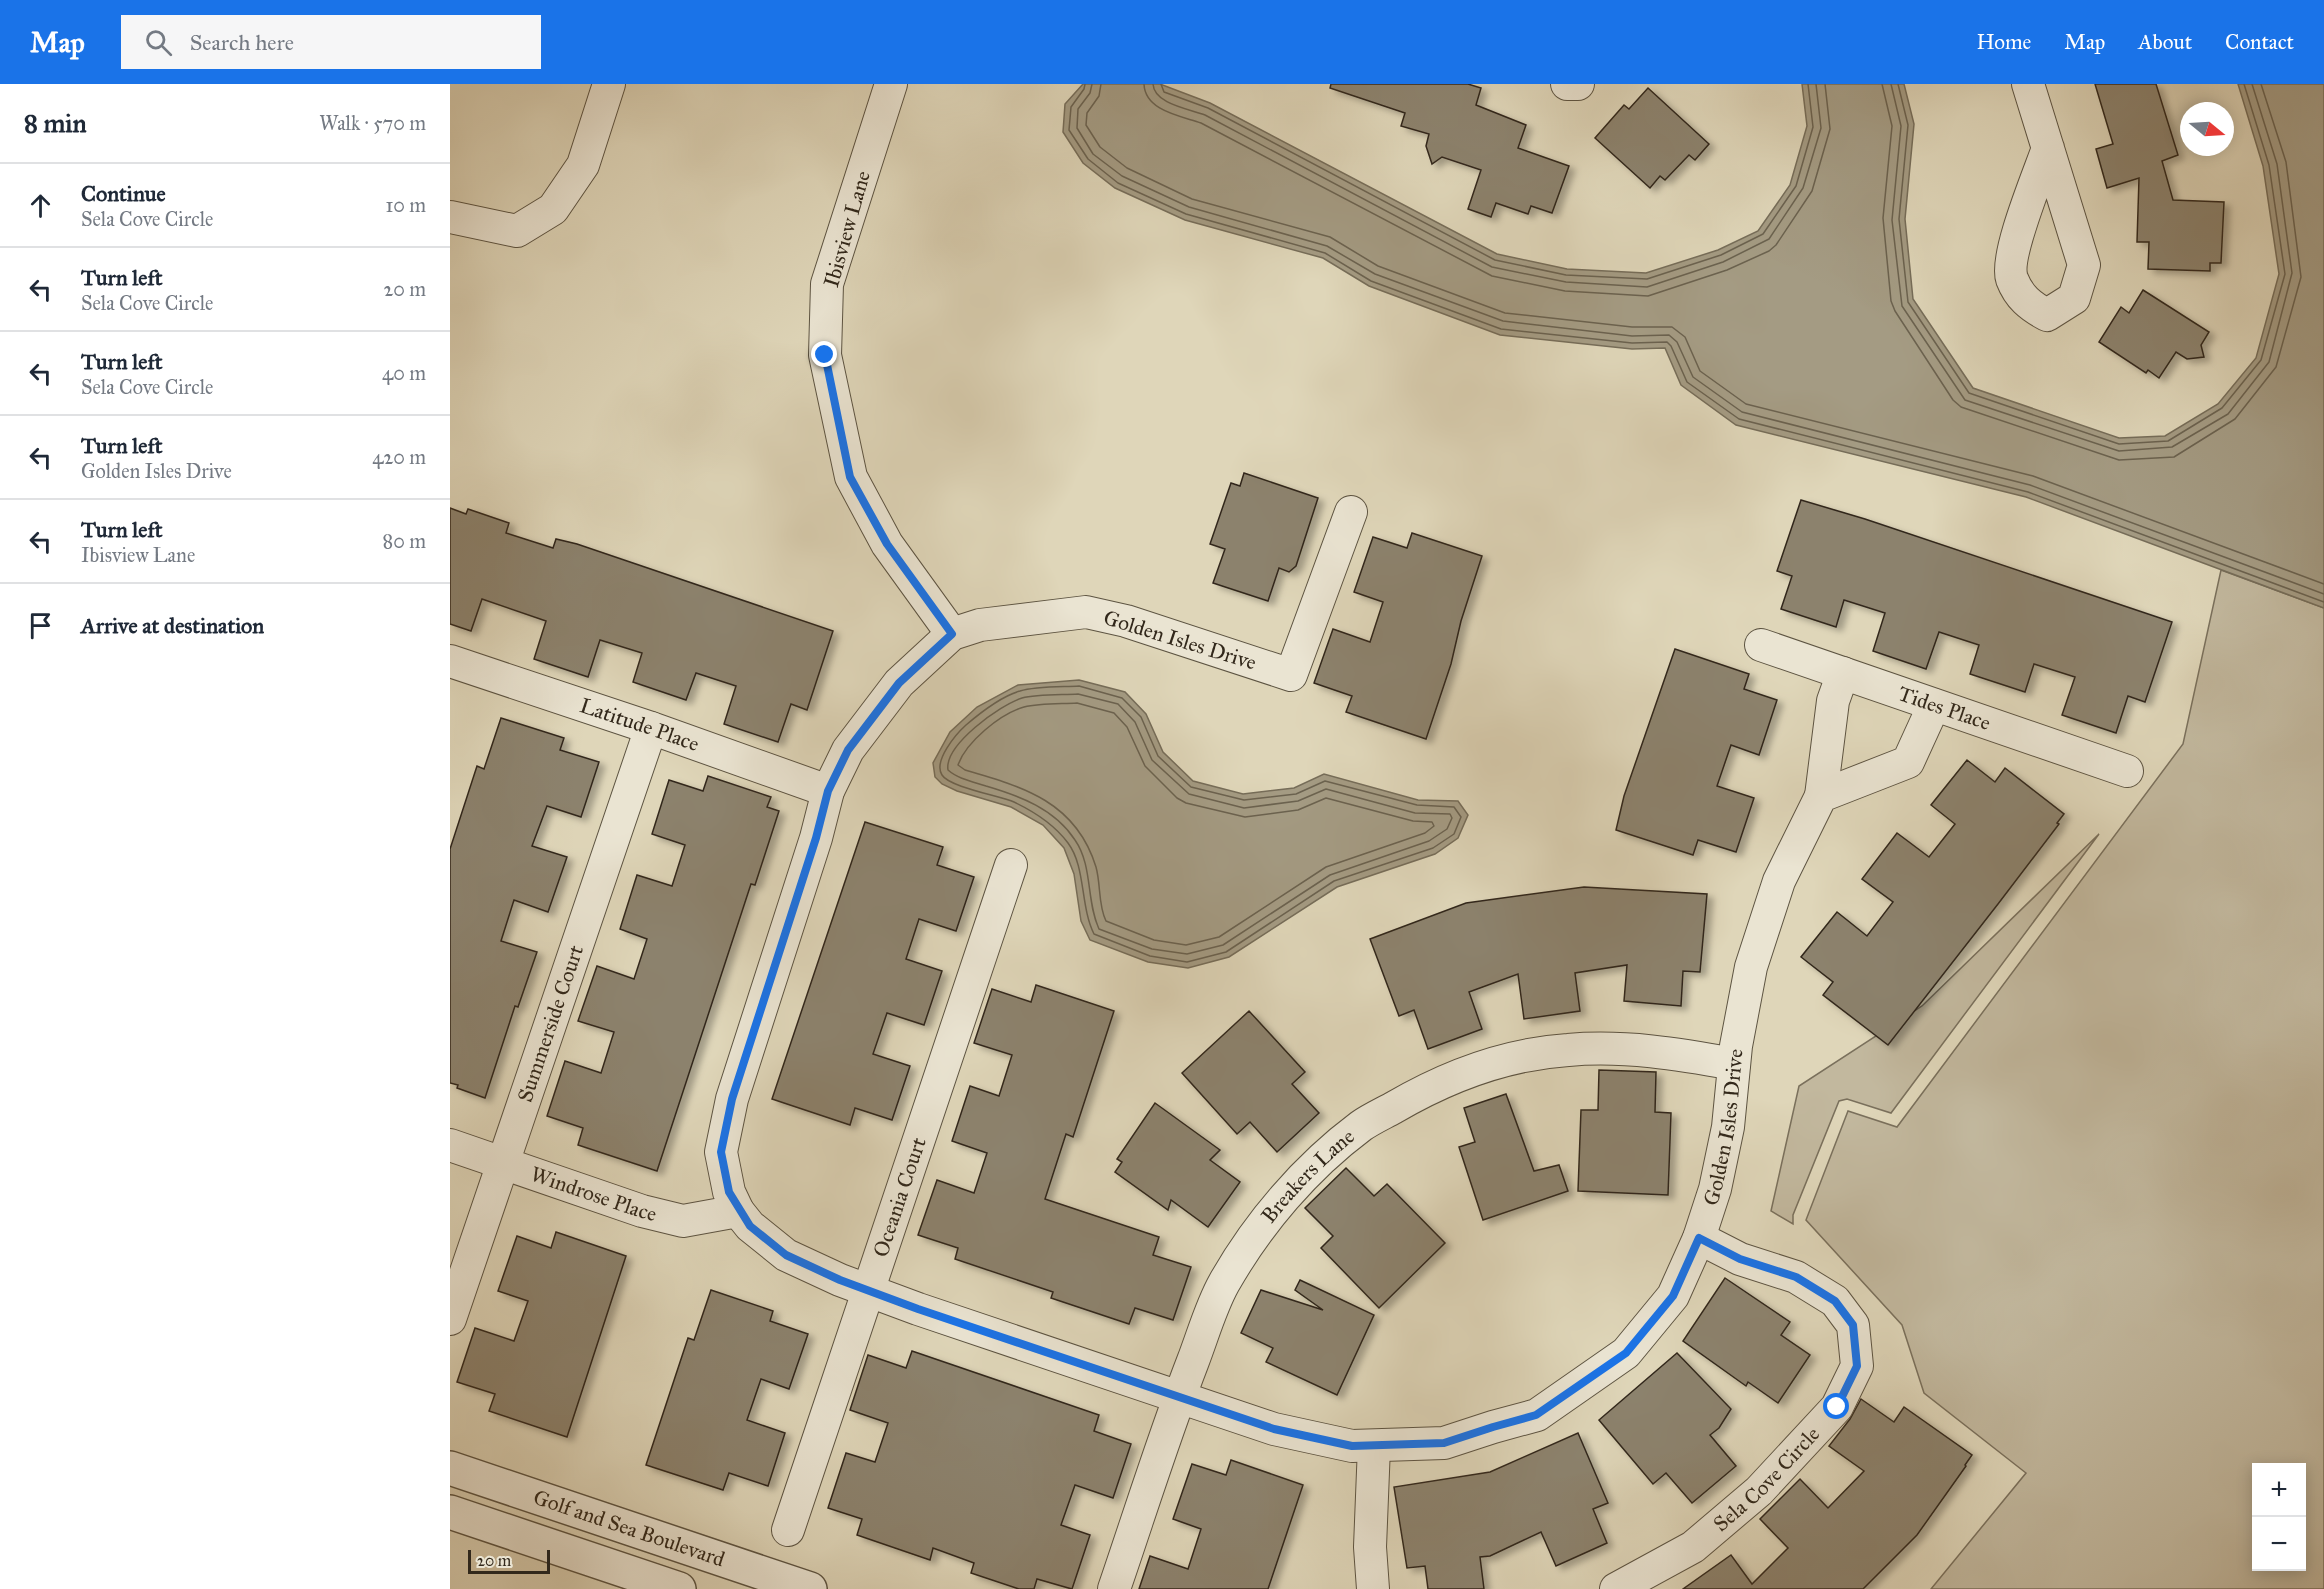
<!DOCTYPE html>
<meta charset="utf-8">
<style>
:root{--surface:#fff;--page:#f6f6f7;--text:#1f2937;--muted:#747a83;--line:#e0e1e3;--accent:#1a73e8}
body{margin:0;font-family:"IM FELL Great Primer",serif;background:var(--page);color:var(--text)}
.controls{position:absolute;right:18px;bottom:18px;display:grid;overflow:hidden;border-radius:0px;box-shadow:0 3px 15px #0003}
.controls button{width:54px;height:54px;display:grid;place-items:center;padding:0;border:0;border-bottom:2px solid var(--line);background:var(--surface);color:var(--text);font:30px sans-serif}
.compass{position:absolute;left:1730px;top:18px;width:54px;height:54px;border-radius:50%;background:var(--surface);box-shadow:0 3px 15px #0003;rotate:108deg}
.scale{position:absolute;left:18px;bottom:15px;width:82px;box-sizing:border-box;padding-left:6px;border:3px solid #32281b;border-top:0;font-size:16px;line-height:21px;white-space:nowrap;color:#32281b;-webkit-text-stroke:4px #eae4d2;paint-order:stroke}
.stop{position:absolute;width:18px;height:18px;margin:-14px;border:4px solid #1a73e8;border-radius:50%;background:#fff}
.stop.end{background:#1a73e8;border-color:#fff;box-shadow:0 2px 6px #0008}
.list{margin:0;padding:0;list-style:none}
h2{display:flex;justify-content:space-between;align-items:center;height:78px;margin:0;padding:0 24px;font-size:26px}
h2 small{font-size:20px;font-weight:400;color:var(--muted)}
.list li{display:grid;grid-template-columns:39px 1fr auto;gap:18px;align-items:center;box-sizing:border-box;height:84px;padding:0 24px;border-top:2px solid var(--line)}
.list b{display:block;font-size:22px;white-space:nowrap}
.list p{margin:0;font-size:20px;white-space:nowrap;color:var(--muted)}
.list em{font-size:20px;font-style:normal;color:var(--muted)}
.icon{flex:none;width:33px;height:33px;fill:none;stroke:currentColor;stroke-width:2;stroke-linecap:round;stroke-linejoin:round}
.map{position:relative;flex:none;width:1874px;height:1505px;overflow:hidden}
header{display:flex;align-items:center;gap:36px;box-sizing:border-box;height:84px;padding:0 30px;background:var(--accent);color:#fff}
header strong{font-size:28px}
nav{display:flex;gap:33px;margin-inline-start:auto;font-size:21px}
.search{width:420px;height:54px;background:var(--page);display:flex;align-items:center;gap:15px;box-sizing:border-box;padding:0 21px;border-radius:0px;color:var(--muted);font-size:22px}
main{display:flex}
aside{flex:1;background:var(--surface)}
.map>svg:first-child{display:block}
</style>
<header>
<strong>Map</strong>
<div class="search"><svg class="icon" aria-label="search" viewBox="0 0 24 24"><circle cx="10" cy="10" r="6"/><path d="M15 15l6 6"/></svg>Search here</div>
<nav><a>Home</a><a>Map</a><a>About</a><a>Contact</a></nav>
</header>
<main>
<aside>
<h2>8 min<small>Walk · 570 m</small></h2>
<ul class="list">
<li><svg class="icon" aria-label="ahead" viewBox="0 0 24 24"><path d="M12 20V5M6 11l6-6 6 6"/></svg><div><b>Continue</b><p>Sela Cove Circle</p></div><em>10 m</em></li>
<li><svg class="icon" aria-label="left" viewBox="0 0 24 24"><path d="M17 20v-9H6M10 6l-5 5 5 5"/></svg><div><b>Turn left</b><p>Sela Cove Circle</p></div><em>20 m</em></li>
<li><svg class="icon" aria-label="left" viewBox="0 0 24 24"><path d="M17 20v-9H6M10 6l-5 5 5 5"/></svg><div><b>Turn left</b><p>Sela Cove Circle</p></div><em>40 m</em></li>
<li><svg class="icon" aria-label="left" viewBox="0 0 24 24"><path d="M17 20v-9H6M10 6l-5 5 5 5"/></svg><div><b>Turn left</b><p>Golden Isles Drive</p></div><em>420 m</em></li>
<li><svg class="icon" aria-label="left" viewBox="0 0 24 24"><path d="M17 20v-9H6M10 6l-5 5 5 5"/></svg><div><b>Turn left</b><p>Ibisview Lane</p></div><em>80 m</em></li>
<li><svg class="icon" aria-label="arrive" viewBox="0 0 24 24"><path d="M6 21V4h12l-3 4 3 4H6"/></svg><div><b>Arrive at destination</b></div></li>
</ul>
</aside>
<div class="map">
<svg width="1874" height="1505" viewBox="0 0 1874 1505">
<defs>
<filter id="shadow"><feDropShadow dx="6" dy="4" stdDeviation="3" flood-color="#0004"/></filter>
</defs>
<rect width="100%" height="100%" fill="#dfd6b9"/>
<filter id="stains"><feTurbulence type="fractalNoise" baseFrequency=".00333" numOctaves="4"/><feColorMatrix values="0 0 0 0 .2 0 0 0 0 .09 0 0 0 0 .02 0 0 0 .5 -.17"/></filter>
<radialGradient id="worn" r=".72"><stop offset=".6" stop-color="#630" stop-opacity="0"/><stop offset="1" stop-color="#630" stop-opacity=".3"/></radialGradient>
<g fill="#c2b89e" stroke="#7a705c" stroke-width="1.5" fill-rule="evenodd">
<path d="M1771,486L1874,524V1505H1481L1576,1389L1474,1309L1452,1241L1356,1136L1398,1027L1447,1043L1733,660ZM1806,1384H1852V1482H1806Z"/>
<path d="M1649,750L1441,1029L1397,1015L1389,1017L1343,1131V1140L1321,1127L1349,1002L1472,922Z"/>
</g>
<g fill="#a49b83" stroke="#766d59" stroke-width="1.5">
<path d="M633,0H710L760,19L1047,170L1117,185L1196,189L1268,166L1308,147L1340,101L1357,42L1352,0H1454L1464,40L1455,135L1463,215L1523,304L1669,354L1715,352L1768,320L1806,274L1829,190L1813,82L1788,0H1874V524L1576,413L1286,341L1231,301L1215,264L1182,265L1050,251L919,202L873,174L735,136L665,104L633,79L613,48L615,20Z"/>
<path d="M629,596L675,608L696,630L713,668L743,697L793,710L844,704L874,690L968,716L1008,717L1018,731L1008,754L985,770L887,803L779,873L738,884L698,878L640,856L631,837L624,790L614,764L593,741L561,723L507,707L492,700L485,693L483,679L500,648L527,623L568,601Z"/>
</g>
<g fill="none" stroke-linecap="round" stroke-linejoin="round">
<g stroke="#6b624f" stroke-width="1.5">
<path d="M635,0L634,5L621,23L619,46L638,75L668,99L736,130L875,169L921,197L1051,245L1182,259L1217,258L1221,262L1237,298L1289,335L1578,408L1874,518"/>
<path d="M642,0L640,9L628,25L627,44L643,70L672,92L739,123L877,162L925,190L1053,237L1182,252L1219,251L1227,258L1243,293L1292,328L1580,401L1874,510"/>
<path d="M651,0L649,12L637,29L636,41L650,63L677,84L742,115L880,153L928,182L1055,229L1182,243H1222L1235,253L1250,287L1296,320L1583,392L1874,500"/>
<path d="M694,0C695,27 731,32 751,39L1042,192L1115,207L1198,212L1277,186L1319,167L1326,161L1362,107L1380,45L1375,0"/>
<path d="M703,0C704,20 739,25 755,31L1042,183L1116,198L1197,203L1273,178L1319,155L1353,104L1371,44L1366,0"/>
<path d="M711,0L714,8L758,24L1045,176L1116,191L1197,195L1271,171L1313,150L1346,102L1363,43L1358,0"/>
<path d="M1432,0L1442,42L1433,134L1441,217L1445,227L1503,316L1511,323L1669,376L1724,373L1785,335L1826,283L1851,193L1836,78L1811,0"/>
<path d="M1441,0L1451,42L1442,136L1452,222L1515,316L1669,367L1722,363L1778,330L1819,278L1842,189L1827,80L1802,0"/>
<path d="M1448,0L1458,41L1449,135L1458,218L1519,309L1669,360L1718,357L1772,324L1811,276L1835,190L1819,81L1794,0"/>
<path d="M629,602L672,614L691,633L708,672L741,703L794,716L846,710L875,697L967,721L1004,723L1011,733L1004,750L983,764L884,797L776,868L737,878L700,872L644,850C630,822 636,783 618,759C604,740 585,728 564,718C550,712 499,703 492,691C483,677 506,650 516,641C530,629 552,612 570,607C586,602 612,603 629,602Z"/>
<path d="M628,610L668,620L685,638L702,676L739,710L794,724L848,717L876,705L965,729L1000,730L1002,734L997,745L979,757L880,791L773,861L737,870L702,865L649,845C636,817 643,782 625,756C605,725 570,712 536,702C524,698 508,695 498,686C494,661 550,621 572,614C587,610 612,611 628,610Z"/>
<path d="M627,619L664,629L677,643L695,682L727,714L736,719L795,733L848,726L876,714L963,737L982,738L984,742L975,749L876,783L769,853L736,861L704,856L656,837C648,821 651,801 646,783C626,718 574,703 515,686L508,681C516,658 550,630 574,623C590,619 611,620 627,619Z"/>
</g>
</g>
<g fill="#8c826d" stroke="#32281b" stroke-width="1.5" filter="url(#shadow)">
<path d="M881,0H1018L1031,4L1026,21L1076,41L1068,64L1119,82L1102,129L1081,122L1078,130L1046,119L1041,133L1018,125L1031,86L992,73L982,80L976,62L979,50L951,42L955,29L880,4Z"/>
<path d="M1645,0H1706L1728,71L1712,77L1723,116L1774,118L1771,179H1760V187L1698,185L1699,158H1687L1689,94L1657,104L1646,65L1663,60Z"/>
<path d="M1198,4L1259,60L1245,76L1239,71L1215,96L1210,92L1200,104L1145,54L1174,21L1179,25Z"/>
<path d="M1693,206L1759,248L1751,261L1754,273L1737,275L1726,268L1709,294L1698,286L1696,289L1649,258L1671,223L1679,229Z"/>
<path d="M794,389L868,414L846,482L839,488L829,484L818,517L763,499L775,465L760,460L781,399L790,402Z"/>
<path d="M1351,416L1415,435L1722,538L1695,618L1678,612L1666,649L1612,631L1625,593L1584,580L1575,608L1520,590L1529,561L1489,548L1476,585L1423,567L1435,529L1394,516L1386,543L1331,525L1342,492L1327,487Z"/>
<path d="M0,424L16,430L18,425L59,439L56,449L103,464L106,455L127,460L383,547L357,626L341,620L328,658L274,640L286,602L246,589L236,616L183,598L192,569L150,556L138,593L84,575L96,537L32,515L21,547L0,540Z"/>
<path d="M962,449L1032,472L1011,537L1001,580L976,655L896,628L902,612L864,599L883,545L920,558L933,518L904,508L923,453L957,464Z"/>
<path d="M1225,565L1299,590L1294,605L1327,616L1309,671L1281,661L1267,702L1304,714L1286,768L1248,756L1243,771L1166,746L1174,712Z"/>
<path d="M51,634L114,654L110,666L149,678L131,733L97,722L82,762L117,773L98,828L64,816L51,857L87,868L68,923L65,922L35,1014L7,1004L8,1001L0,999V765L27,682L34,685Z"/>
<path d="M1517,676L1545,698L1555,684L1614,730L1607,739L1609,740L1548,820L1438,961L1373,911L1383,898L1351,873L1387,828L1417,852L1443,818L1412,795L1447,749L1479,773L1505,740L1481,721Z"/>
<path d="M258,692L321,713L317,723L329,727L305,801L301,800L207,1087L128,1061L133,1044L97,1032L115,977L151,989L164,948L128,937L147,882L184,895L197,855L170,845L187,791L222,802L235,761L202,750L219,696L253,707Z"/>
<path d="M415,738L493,763L487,781L524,793L506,847L469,835L456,875L492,887L474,941L437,929L423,970L460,982L442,1036L405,1024L400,1041L322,1015Z"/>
<path d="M1134,803L1257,810L1250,888L1233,887L1231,922L1174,917L1177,881L1125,889L1130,927L1074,935L1068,890L1019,908L1032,945L978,965L964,926L949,932L920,855L1016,819Z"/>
<path d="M586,901L664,927L623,1053L616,1050L595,1115L709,1153L703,1171L741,1183L723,1236L685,1224L679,1240L601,1214L603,1208L505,1175L508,1164L468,1151L487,1096L524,1109L537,1069L502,1057L520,1002L549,1012L562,971L524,959L542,905L581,918Z"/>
<path d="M799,927L855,988L842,1000L869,1029L827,1068L800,1038L787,1050L732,989Z"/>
<path d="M1149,986L1206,988L1205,1028L1221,1029L1218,1111L1128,1107L1131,1026H1148Z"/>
<path d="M1056,1010L1084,1087L1109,1081L1118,1107L1033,1136L1009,1063L1025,1058L1014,1024Z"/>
<path d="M705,1019L770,1066L760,1076L790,1098L758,1143L721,1116L718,1126L665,1088L672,1078L667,1075Z"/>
<path d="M896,1084L924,1112L937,1100L995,1159L929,1224L871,1164L883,1152L855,1124Z"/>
<path d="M106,1148L176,1172L117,1353L39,1327L45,1310L7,1298L25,1244L64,1257L78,1217L48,1207L67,1152L101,1164Z"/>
<path d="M1275,1194L1340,1238L1331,1251L1360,1271L1328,1319L1298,1298L1296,1302L1233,1257Z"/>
<path d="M850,1196L924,1231L887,1311L816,1278L823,1264L791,1249L811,1206L873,1226L845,1206Z"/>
<path d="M261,1206L323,1227L320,1237L358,1250L339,1305L311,1295L297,1336L335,1349L318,1402L279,1389L273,1406L196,1381L238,1254L244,1256Z"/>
<path d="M462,1267L649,1331L644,1347L681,1360L663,1414L625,1401L611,1441L640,1451L622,1505L587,1495L584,1505H569L521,1489L524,1479L483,1464L480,1476L407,1451L412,1435L378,1424L396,1369L425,1378L438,1339L400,1326L418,1271L456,1284Z"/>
<path d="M1227,1269L1281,1325L1269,1344L1260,1351L1286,1382L1242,1419L1216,1389L1203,1400L1149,1336Z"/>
<path d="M1411,1315L1444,1338L1454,1323L1522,1371L1515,1381L1516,1382L1467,1451L1413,1505H1233L1281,1471L1302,1500L1338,1464L1310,1435L1350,1395L1378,1424L1414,1387L1379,1362L1400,1335Z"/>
<path d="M1128,1349L1158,1419L1143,1425L1157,1459L1106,1482L1091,1448L1040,1472L1030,1473L1034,1505H978L975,1482L957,1484L944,1403L1040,1388Z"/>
<path d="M781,1376L853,1401L818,1505H689L700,1472L738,1485L751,1445L723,1435L742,1380L776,1391Z"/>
</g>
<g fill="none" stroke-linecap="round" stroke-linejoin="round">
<defs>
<g id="minor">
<path d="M441,0L377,200L375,271L401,393L437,460L502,550"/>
<path d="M1117,0H1128"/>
<path d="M1578,0L1634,181L1624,214L1597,231C1580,222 1569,213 1562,195C1554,173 1589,90 1598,64"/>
<path d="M0,133L67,147L103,125L133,81L159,0"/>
<path id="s1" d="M901,428L841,591L676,537L636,528L530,541L502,550L449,599L398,666L378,707L366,754L282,1015L271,1068L279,1108L288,1127L300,1142L336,1171L390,1196L468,1225L824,1345L902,1362L994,1359L1043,1343L1087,1331L1176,1269L1223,1212L1249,1154L1265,1105L1278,1043L1286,962L1301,883L1329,797L1371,712L1458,678L1484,621"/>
<path id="s2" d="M1311,561L1677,687"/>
<path id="s3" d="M0,577L201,644L378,707"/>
<path d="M1371,712L1383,617L1393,589"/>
<path id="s4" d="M0,1061L192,1127L233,1137L288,1127"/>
<path id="s5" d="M0,1235L201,644"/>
<path id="s6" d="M338,1446L561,781"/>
<path id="s7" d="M664,1505C690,1429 714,1352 743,1277C753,1251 761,1222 774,1199C808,1139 856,1083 911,1042C921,1035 932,1030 943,1024C996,993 1057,970 1118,966C1174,961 1229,970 1284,980"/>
<path d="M923,1505L920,1463L924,1362"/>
<path id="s8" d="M1166,1505L1243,1463L1309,1407L1387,1323L1407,1282L1403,1241L1385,1217L1346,1193L1290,1175L1249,1154"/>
</g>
<g id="tertiary">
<path id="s9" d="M0,1384L360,1505"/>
<path d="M0,1428L229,1505"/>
</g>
</defs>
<use href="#minor" stroke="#5d5442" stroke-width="34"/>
<use href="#tertiary" stroke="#5d5442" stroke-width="36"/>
<use href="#minor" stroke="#eae4d2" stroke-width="32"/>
<use href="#tertiary" stroke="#eae4d2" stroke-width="33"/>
</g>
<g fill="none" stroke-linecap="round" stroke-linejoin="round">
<path stroke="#1a73e8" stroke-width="8" d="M375,271L400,393L437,460L502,550L449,599L398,666L378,707L366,754L282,1015L271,1068L279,1108L300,1142L336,1171L390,1196L468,1225L824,1345L902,1362L994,1359L1043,1343L1086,1331L1176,1269L1223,1212L1249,1154L1290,1175L1346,1193L1385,1217L1403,1241L1407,1282L1387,1323"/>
</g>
<g text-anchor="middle" stroke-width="4.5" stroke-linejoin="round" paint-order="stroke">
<g font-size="21" fill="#32281b" stroke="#eae4d2">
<text transform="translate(397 145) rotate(-74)" y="7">Ibisview Lane</text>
<text transform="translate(730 556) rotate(17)" y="7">Golden Isles Drive</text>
<text dy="7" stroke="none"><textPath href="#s2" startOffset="194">Tides Place</textPath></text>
<text dy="7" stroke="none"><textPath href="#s3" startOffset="200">Latitude Place</textPath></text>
<text dy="7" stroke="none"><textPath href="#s5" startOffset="312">Summerside Court</textPath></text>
<text dy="7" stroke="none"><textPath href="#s1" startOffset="2378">Golden Isles Drive</textPath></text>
<text dy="7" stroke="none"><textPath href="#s7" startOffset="462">Breakers Lane</textPath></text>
<text dy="7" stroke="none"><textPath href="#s4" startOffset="152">Windrose Place</textPath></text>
<text dy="7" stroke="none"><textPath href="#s6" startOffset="351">Oceania Court</textPath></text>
<text dy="7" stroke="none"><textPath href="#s8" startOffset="188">Sela Cove Circle</textPath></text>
<text dy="7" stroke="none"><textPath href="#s9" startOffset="189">Golf and Sea Boulevard</textPath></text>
</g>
</g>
<rect width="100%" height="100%" filter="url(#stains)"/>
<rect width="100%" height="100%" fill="url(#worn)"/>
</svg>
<div class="controls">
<button>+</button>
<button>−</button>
</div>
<svg class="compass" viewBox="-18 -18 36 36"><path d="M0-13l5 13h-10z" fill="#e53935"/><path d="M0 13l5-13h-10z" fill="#747a83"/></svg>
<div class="scale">20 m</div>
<div class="stop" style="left:1387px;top:1323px"></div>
<div class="stop end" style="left:375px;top:271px"></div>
</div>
</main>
